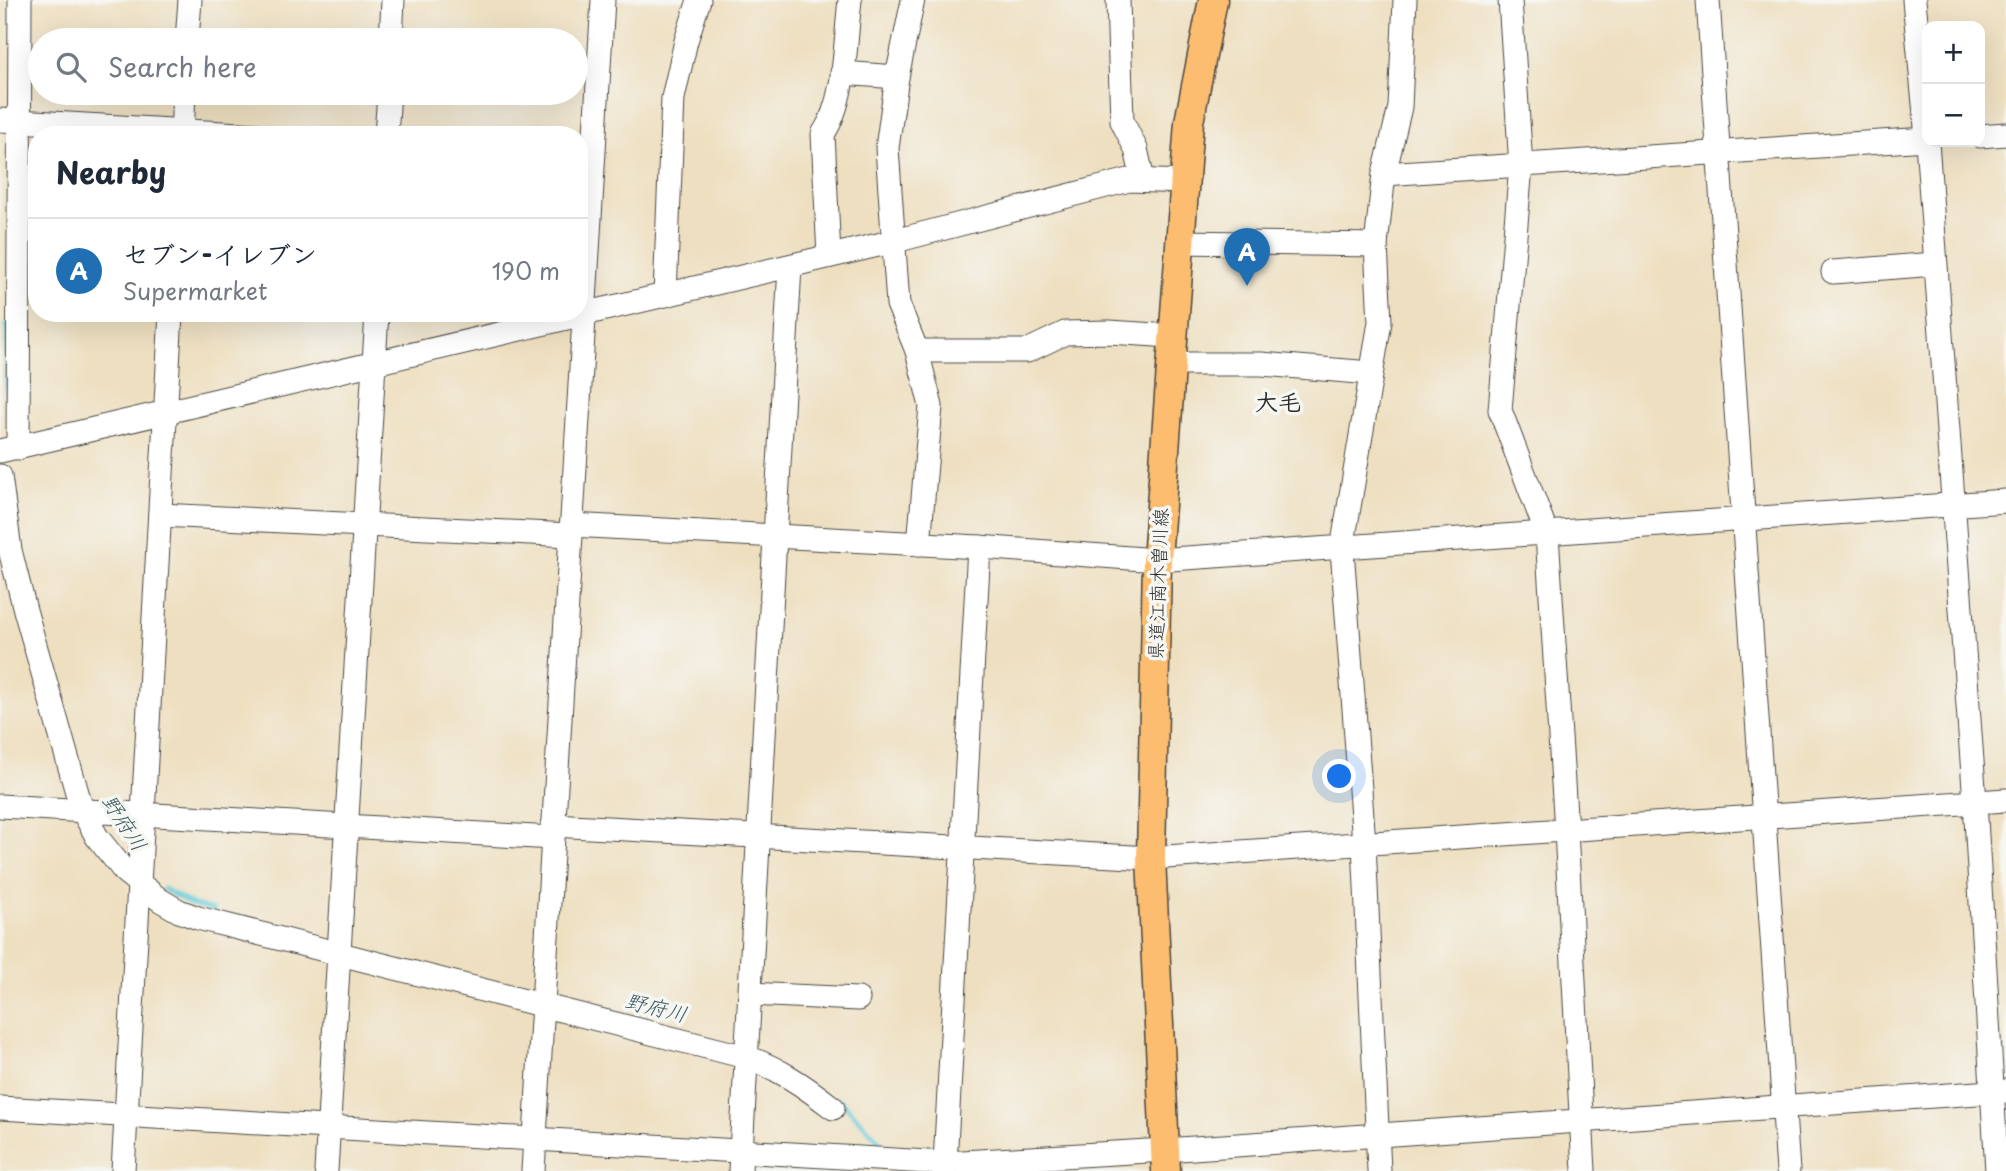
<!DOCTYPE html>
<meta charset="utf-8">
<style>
:root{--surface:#fff;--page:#f2f2f3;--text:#1f2937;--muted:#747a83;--line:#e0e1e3;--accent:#1f6fb2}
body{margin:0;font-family:"Playpen Sans","Klee One",sans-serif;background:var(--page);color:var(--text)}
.controls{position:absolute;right:21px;top:21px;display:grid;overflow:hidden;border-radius:14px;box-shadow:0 7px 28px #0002}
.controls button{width:63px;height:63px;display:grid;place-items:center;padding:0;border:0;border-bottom:2px solid var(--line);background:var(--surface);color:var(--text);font:35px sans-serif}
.you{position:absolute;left:1340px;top:777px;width:24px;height:24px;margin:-18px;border:5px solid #fff;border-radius:50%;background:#1a73e8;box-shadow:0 0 0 10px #1a73e833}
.badge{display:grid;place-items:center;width:46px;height:46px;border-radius:50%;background:var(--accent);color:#fff;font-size:23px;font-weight:700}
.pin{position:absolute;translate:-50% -58px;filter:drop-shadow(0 2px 4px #0008)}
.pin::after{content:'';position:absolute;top:37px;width:24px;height:21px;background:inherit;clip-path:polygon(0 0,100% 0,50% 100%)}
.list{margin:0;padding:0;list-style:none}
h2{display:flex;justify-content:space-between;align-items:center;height:91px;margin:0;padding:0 28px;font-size:30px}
h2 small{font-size:23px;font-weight:400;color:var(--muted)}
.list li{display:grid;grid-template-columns:46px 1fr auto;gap:21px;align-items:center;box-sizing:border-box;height:105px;padding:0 28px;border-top:2px solid var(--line)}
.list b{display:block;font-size:26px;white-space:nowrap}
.list p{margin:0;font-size:23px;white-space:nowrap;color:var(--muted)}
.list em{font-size:23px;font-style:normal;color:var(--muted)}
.icon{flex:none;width:38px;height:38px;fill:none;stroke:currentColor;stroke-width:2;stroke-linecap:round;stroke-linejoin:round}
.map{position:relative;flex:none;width:2006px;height:1171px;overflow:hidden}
.search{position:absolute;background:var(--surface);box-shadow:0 7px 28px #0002;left:28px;top:28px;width:560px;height:77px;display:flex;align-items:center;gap:18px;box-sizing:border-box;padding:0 24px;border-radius:38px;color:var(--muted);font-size:26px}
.panel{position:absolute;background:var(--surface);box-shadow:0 7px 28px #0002;left:28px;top:126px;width:560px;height:196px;border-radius:28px}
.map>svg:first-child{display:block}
</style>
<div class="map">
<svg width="2006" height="1171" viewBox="0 0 2006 1171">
<rect width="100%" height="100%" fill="#f6f6f2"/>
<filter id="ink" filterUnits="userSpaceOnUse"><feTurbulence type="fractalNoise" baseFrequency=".0143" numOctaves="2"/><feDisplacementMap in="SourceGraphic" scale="14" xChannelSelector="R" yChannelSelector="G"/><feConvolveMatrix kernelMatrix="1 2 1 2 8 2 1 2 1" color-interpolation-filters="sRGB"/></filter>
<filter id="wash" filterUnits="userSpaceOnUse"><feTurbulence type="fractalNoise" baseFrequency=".00686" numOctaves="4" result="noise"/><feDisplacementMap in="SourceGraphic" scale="28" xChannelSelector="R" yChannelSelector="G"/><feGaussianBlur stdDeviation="1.57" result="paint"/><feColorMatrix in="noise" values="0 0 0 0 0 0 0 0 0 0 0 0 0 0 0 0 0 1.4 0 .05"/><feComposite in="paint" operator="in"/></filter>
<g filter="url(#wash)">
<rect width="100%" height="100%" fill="#eedfc0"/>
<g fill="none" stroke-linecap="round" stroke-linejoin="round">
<g stroke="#5ec9d8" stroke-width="5">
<path d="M7,396V325"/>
<path d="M164,889L191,904L213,910"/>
<path d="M839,1099L874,1135L880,1143"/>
</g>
</g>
</g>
<g filter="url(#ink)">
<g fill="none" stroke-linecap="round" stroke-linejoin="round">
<defs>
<g id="minor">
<path d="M913,0L897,77L887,148L898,304L917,351L931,406L919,544"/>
<path d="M1118,0L1122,121L1136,149L1143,180"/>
<path d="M1510,0L1521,166L1500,410L1547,534L1566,830L1584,1171"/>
<path d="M1708,0L1788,1171"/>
<path d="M1914,0L1925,114L1975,802L1997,1171"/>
<path d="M187,40L190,0"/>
<path d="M391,40L393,0"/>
<path d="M842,73L897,77"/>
<path d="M0,120L257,135"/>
<path d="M182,135L184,93"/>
<path d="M386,135L389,93"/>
<path d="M1980,136L2006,134"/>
<path d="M1384,174L1927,139"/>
<path d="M1179,242L1376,245"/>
<path d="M829,256L823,134C846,100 845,41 850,0"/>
<path d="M1833,272L1935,264"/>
<path d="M665,295L673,98L686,41L699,0"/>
<path d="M917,351H1027L1065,333L1109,332L1172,336"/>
<path d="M1171,364H1261L1371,373"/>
<path d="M18,448L20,0"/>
<path d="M0,451L895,241L1129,180L1185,182"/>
<path d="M0,476L10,550L25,610L82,810L97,837L125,872L160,900L179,911L198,918L746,1057C779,1068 806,1087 833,1108"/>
<path d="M160,515L570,535"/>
<path d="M571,525L979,547L1157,560L2006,501"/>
<path d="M0,806L553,838"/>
<path d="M553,825L1151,858L2006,800"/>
<path d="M750,994L858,999"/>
<path d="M0,1108L945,1163L1165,1150L2006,1091"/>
<path d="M945,1163L979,547"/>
<path d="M123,1171L171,313"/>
<path d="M326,1171L377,313"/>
<path d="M533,1171L603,0"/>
<path d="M740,1171L790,266"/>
<path d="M1379,1171L1364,843L1342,549L1380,322L1376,245L1384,174L1400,107L1405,0"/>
</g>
<path id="major" d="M1166,1171L1151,858L1157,560L1189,122L1213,0"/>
</defs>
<use href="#minor" stroke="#484641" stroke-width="25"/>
<use href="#major" stroke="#484641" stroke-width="31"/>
<use href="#minor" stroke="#fff" stroke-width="23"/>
<use href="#major" stroke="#fcbd6f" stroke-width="28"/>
</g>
</g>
<g text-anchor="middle" stroke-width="7" stroke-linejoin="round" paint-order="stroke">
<g font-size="19" fill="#2b2b2b" stroke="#f6f6f2">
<text transform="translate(1158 584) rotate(-88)" y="7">県道江南木曽川線</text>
</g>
<g font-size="21" font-style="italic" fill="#3a5a5f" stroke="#f6f6f2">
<text transform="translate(124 823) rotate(57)" y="7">野府川</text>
<text transform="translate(656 1008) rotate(14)" y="7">野府川</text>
</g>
<g font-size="23" font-weight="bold" fill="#2b2b2b" stroke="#f6f6f2">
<text x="1278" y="410">大毛</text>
</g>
</g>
</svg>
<div class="controls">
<button>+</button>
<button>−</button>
</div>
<div class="you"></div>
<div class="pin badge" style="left:1247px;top:286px">A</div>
<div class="search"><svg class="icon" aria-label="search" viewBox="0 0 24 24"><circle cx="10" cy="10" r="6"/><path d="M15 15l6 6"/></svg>Search here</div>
<section class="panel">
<h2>Nearby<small></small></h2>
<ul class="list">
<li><span class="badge">A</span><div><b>セブン-イレブン</b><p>Supermarket</p></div><em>190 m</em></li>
</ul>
</section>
</div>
